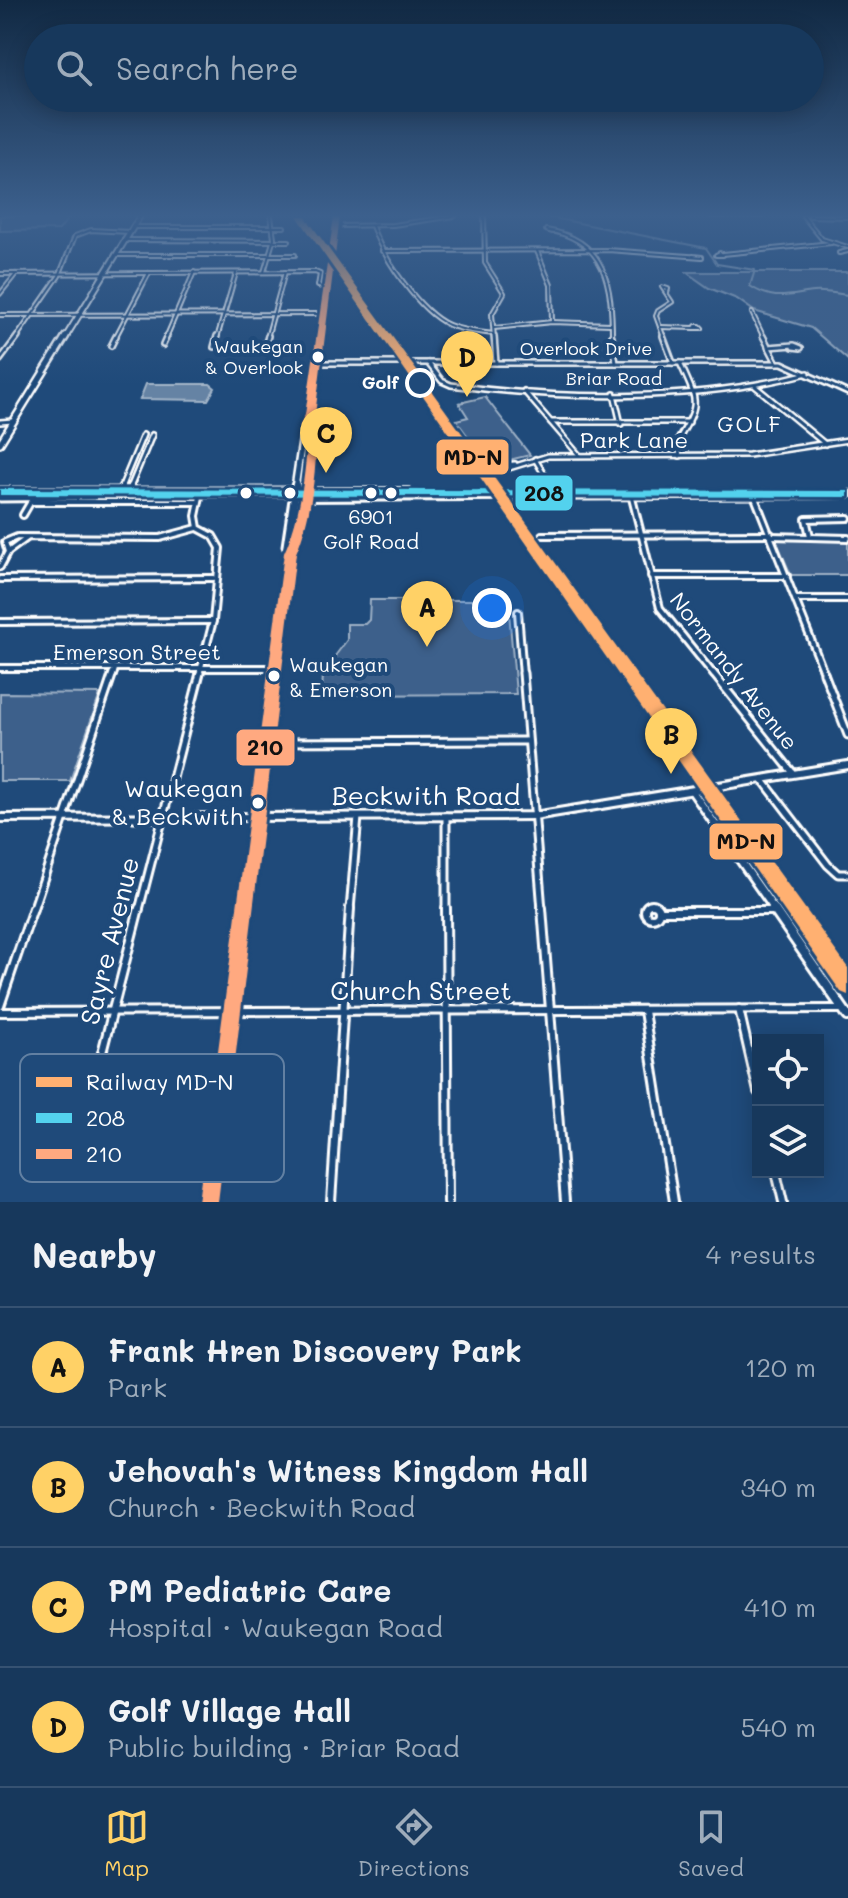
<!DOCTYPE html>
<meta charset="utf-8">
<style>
:root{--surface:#17385c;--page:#244365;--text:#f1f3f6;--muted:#9eacbb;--line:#365272;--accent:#ffd166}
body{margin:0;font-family:Mali,sans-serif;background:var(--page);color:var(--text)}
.controls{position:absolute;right:24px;bottom:24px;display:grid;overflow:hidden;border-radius:0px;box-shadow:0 4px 20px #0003}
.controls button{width:72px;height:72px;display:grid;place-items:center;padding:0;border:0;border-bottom:2px solid var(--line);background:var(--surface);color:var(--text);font:40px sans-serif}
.you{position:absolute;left:492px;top:608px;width:28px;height:28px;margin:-20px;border:6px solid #fff;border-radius:50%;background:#1a73e8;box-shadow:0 0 0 12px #1a73e833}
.badge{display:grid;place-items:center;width:52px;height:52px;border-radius:50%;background:var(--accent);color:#111;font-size:26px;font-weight:700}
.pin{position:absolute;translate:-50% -66px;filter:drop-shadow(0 2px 4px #0008)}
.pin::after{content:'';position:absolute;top:42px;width:28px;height:24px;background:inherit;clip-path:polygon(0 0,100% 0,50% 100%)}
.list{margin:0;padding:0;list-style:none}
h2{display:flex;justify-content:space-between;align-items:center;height:104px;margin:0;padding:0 32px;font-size:34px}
h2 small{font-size:26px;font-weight:400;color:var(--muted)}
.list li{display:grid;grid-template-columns:52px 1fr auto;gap:24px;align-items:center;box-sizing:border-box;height:120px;padding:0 32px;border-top:2px solid var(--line)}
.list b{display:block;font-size:30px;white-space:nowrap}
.list p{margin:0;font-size:26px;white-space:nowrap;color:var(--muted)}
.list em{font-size:26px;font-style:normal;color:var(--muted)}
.icon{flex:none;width:44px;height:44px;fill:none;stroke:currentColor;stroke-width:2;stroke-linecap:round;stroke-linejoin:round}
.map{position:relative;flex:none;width:848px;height:1202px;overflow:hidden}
.search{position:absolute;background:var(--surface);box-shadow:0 4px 20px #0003;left:24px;right:24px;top:24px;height:88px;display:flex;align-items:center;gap:20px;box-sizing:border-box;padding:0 28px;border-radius:44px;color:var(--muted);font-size:30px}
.sheet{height:584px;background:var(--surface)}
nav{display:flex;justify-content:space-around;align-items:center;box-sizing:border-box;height:112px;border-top:2px solid var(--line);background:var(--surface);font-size:22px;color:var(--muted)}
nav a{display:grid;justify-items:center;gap:4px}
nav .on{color:var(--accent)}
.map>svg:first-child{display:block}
</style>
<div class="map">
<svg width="848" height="1202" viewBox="0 0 848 1202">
<rect width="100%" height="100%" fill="#1f4a7a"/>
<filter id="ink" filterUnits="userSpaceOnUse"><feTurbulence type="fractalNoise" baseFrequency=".0125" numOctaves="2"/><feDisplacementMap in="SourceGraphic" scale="16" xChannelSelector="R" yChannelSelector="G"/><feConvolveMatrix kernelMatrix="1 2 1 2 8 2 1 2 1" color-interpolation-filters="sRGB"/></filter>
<g filter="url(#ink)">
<g fill="#3c618b" stroke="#9eb0c5" stroke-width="2">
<path d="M0,216H70L59,230L0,231Z"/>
<path d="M686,272H848V360L811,328L754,311L737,299L709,288Z"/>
<path d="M485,397L530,455L489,465L456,420L468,417L459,403Z"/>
<path d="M779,538L845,539L848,540V575H791L776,540Z"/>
<path d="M370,600H508L516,694L322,695L323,672L347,640V624H365L369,620Z"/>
<path d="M0,693L100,694L70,781H0Z"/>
</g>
<path fill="#6583a4" stroke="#a3b5c8" stroke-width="2" d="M146,384H210L215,388L208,400L140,399Z"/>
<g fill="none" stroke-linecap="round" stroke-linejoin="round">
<path stroke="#a3b5c8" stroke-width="2" d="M543,216L706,248L717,264L755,270L750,286C774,302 788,295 814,292C826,291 837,294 848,295"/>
<defs>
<g id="minor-far4">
<path d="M484,216L485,263L504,293L492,314L494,338"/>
<path d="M712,216H762"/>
<path d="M803,216L822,239L848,247"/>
<path d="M810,216L848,217"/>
<path d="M335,226L393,225L455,216"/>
<path d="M372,226C383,257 419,312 449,325C463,331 478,332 493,334"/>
<path d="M133,227H284"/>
<path d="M553,232L546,230C607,239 612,286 612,338"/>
<path d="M124,240L289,241"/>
<path d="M382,251L608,250L702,257L693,256"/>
<path d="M537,251L551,285L552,322"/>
<path d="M720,253L723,255H716Z"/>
<path d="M839,253L848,251"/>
<path d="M723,254L831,243"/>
<path d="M115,255H295"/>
<path d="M264,272L274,238L271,216"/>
<path d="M0,274L315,272L320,274L318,286L327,288"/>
<path d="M0,294L16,274"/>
<path d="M752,313L764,338"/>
<path d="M0,315L323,314"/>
<path d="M696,326H700L702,328H695Z"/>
<path d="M660,327L695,328"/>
<path d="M494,328L552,322L611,324"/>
<path d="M16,338L59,276L75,236L91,230L130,232"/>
<path d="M115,338L149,273"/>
<path d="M166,338L194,272"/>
<path d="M217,338L236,273"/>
<path d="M267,338L285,272"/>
<path d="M664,338L656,316L658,311L672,302L662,287L668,289L667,292"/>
</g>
<g id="minor-far3">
<path d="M494,336L496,363"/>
<path d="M612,336L616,363"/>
<path d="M663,336L673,363"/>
<path d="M763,336L777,363"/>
<path d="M163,345L167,336"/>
<path d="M111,346L116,336"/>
<path d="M265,346L268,336"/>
<path d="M214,347L217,336"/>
<path d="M768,347L794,345L801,348L793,347"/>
<path d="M0,360L18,336"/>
<path d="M316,363H782L848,393"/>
<path d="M428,363L442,381L451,385C563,400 699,402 808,373"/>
<path d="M680,363C699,405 700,402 677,442L680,456"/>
<path d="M755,386L825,444"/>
<path d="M524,391L579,455"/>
<path d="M614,394L621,424"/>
<path d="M0,422L13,421"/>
<path d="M551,422H689"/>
<path d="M535,459L550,484"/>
<path d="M515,464L502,465L509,468L548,456L749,455L848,440"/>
<path d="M121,488L143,435"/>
<path d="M130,488L152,435"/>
</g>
<g id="minor-far2">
<path d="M631,494L660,608L714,675"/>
<path d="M754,495L825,675"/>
<path d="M118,496L122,486"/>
<path d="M127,496L131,486"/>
<path d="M30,502H198"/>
<path d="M23,515L30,503"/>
<path d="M542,535L771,534"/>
<path d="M772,536L848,538"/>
<path d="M810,536L806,519L848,518"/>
<path d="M8,552L5,542L17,537L160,538L197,528"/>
<path d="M0,567L8,552L27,538"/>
<path d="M651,576H787"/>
<path d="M0,579L214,578"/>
<path d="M796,599H848"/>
<path d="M518,612L523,675"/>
<path d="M0,622L213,621"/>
<path d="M0,668H275"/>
<path d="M113,675L115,669"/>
<path d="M199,675L213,621L220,548L213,536L198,528L196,516L201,492"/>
</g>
<g id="minor-far1">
<path d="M523,673L542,910"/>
<path d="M713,673L793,773"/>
<path d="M824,673L848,735"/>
<path d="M267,742L528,741"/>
<path d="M762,779L828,865L838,874H848"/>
<path d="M446,816V910"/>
<path d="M33,910L113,673"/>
<path d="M139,910L200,673"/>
<path d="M350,910L358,817"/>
</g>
<g id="minor">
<circle cx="652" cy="911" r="7"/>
<path d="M446,908L448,1202"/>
<path d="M542,908L565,1202"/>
<path d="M659,911H774"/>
<path d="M0,1006L33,908"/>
<path d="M739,1009L758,1092"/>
<path d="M644,1011L674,1202"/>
<path d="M0,1012L840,1009"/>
<path d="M82,1131L139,908"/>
<path d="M776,1172L783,1202"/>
<path d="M331,1202L350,908"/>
</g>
<g id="tertiary-far1">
<path d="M692,791L775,910"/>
<path d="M0,818L534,816L848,765"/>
</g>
<path id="tertiary" d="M773,908L848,1016"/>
<path id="secondary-far2" d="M65,338L140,216"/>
<path id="secondary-far1" d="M0,443L66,336"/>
<g id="secondary">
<path d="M305,492H409"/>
<path d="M304,497L848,494"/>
</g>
<path id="primary-far4" d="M321,338L337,216"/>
<g id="primary-far3">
<path d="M295,488L305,421L310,415L321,336"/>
<path d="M307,488L314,421L310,415"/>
</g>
<g id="primary-far2">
<path d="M0,492H295"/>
<path d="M0,497L94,496"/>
<path d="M290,553L287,546L296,486"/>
<path d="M275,675L290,553L301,525L308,486"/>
</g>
<path id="primary-far1" d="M245,910L275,673"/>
<path id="primary" d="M208,1202L245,908"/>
</defs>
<use href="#minor-far4" stroke="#fff" stroke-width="6"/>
<use href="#minor-far3" stroke="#fff" stroke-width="8"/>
<use href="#minor-far2" stroke="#fff" stroke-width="10"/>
<use href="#minor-far1" stroke="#fff" stroke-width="11"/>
<use href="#minor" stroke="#fff" stroke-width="12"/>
<use href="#tertiary-far1" stroke="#fff" stroke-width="12"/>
<use href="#tertiary" stroke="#fff" stroke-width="14"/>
<use href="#secondary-far2" stroke="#fff" stroke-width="8"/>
<use href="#secondary-far1" stroke="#fff" stroke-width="10"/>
<use href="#secondary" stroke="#fff" stroke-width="12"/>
<use href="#primary-far4" stroke="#fff" stroke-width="8"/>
<use href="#primary-far3" stroke="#fff" stroke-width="10"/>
<use href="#primary-far2" stroke="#fff" stroke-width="13"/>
<use href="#primary-far1" stroke="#fff" stroke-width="14"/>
<use href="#primary" stroke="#fff" stroke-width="17"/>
<use href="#minor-far4" stroke="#1f4a7a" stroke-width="2"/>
<use href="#minor-far3" stroke="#1f4a7a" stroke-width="3"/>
<use href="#minor-far2" stroke="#1f4a7a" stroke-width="4"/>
<use href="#minor-far1" stroke="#1f4a7a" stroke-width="5"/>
<use href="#minor" stroke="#1f4a7a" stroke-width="6"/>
<use href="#tertiary-far1" stroke="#1f4a7a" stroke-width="6"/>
<use href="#tertiary" stroke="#1f4a7a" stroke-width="8"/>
<use href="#secondary-far2" stroke="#1f4a7a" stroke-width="4"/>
<use href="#secondary-far1" stroke="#1f4a7a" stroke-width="5"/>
<use href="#secondary" stroke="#1f4a7a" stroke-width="6"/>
<use href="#primary-far4" stroke="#1f4a7a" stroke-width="4"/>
<use href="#primary-far3" stroke="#1f4a7a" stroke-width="5"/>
<use href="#primary-far2" stroke="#1f4a7a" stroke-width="7"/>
<use href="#primary-far1" stroke="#1f4a7a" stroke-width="8"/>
<use href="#primary" stroke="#1f4a7a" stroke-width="11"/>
<defs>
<path id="rail" d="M513,514L643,703"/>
</defs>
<use href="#rail" stroke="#fff" stroke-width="4"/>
<use href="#rail" stroke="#1f4a7a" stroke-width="2" stroke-dasharray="4" stroke-linecap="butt"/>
<defs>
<path id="bus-1" d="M0,489L848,491V497L0,495Z"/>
<path id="bus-2" d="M334,216H340L315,415L319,421C315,466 314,511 296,553L218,1202H198L284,553C302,513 305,471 309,427L304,430L299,427L305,415Z"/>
</defs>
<use href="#bus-1" stroke="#1f4a7a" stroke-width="6"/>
<use href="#bus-2" stroke="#1f4a7a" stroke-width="6"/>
<use href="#bus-1" fill="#53d2ee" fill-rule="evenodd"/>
<use href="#bus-2" fill="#ffa980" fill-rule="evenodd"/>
<defs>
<path id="rail-1" d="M297,216H305L848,968V995L841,992Z"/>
</defs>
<use href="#rail-1" stroke="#1f4a7a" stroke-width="6"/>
<use href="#rail-1" fill="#ffb071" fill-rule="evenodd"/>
</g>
</g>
<linearGradient id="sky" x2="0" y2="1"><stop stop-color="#112943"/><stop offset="0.56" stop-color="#3c608d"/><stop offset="1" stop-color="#3c608d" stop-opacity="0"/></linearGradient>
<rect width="848" height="385" fill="url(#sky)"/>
<g fill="#fff" stroke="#1f4a7a" stroke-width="3">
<circle cx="318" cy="357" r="7"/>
<circle cx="246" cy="493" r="7"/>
<circle cx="290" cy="493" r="7"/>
<circle cx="371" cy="493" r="7"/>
<circle cx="391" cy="493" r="7"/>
<circle cx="274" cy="676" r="7"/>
<circle cx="258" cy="803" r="7"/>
</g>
<circle fill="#1f4a7a" stroke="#fff" stroke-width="4" cx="420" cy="383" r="13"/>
<g text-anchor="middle" stroke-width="8" stroke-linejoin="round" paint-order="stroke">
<g font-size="18" fill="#fff" stroke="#1f4a7a" text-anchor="end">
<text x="303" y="353">Waukegan<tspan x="303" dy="21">&amp; Overlook</tspan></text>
</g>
<g font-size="18" fill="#fff" stroke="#1f4a7a">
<text x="586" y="355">Overlook Drive</text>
<text x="614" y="385">Briar Road</text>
</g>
<g font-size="18" font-weight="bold" fill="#fff" stroke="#1f4a7a" text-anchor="end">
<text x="399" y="389">Golf</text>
</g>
<g font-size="20" fill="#fff" stroke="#1f4a7a">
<text x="371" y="524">6901<tspan x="371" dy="25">Golf Road</tspan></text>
<text x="289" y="672" text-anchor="start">Waukegan<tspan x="289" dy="25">&amp; Emerson</tspan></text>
</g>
<g font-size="22" letter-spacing="2" fill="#fff" stroke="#1f4a7a">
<text x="750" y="432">GOLF</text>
</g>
<g font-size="22" fill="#fff" stroke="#1f4a7a">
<text x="634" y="448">Park Lane</text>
<text x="137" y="660">Emerson Street</text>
<text transform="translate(734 671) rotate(52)" y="8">Normandy Avenue</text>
</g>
<g font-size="24" fill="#fff" stroke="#1f4a7a" text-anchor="end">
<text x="243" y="797">Waukegan<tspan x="243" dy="28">&amp; Beckwith</tspan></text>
</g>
<g font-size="26" fill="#fff" stroke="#1f4a7a">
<text x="426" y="805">Beckwith Road</text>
<text transform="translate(110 941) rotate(-76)" y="9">Sayre Avenue</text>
<text x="421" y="1000">Church Street</text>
</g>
</g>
<rect x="20" y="1054" width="264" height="128" rx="12" fill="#1f4a7a" stroke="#6280a2" stroke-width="2"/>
<rect x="36" y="1077" width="36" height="10" fill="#ffb071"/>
<rect x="36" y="1113" width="36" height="10" fill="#53d2ee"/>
<rect x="36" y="1149" width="36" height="10" fill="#ffa980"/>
<g font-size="22" fill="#fff">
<text x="86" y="1090">Railway MD-N</text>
<text x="86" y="1126">208</text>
<text x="86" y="1162">210</text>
</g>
<g stroke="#1f4a7a" stroke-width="3">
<rect x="435" y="438" width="75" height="38" rx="8" fill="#ffb071"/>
<rect x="514" y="474" width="60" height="38" rx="8" fill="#53d2ee"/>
<rect x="235" y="728" width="61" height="39" rx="8" fill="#ffa980"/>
<rect x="708" y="822" width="76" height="39" rx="8" fill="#ffb071"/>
</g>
<g font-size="22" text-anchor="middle" font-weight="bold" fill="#111">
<text x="473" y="465">MD-N</text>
<text x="544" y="501">208</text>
<text x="265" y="755">210</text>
<text x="746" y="849">MD-N</text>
</g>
</svg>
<div class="controls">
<button><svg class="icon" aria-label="locate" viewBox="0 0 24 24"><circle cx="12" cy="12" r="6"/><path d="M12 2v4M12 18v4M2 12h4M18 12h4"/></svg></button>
<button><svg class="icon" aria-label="layers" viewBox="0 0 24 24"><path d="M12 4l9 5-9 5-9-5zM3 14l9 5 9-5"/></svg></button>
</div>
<div class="you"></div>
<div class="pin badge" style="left:427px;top:647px">A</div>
<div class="pin badge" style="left:671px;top:774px">B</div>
<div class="pin badge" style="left:326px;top:473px">C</div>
<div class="pin badge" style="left:467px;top:397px">D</div>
<div class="search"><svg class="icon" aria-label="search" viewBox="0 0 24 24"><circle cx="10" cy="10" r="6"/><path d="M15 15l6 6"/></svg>Search here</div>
</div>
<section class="sheet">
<h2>Nearby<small>4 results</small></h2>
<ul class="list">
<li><span class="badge">A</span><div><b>Frank Hren Discovery Park</b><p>Park</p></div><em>120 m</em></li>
<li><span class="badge">B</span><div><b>Jehovah's Witness Kingdom Hall</b><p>Church · Beckwith Road</p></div><em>340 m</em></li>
<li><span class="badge">C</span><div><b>PM Pediatric Care</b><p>Hospital · Waukegan Road</p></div><em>410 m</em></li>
<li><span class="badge">D</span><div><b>Golf Village Hall</b><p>Public building · Briar Road</p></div><em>540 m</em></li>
</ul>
</section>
<nav>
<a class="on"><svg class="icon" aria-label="map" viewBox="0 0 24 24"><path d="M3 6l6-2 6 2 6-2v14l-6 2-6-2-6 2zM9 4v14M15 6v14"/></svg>Map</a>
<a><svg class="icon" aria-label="directions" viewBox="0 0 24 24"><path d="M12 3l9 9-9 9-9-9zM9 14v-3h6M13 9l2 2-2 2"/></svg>Directions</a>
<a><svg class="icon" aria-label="saved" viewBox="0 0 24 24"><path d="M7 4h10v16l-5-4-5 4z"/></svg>Saved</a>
</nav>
